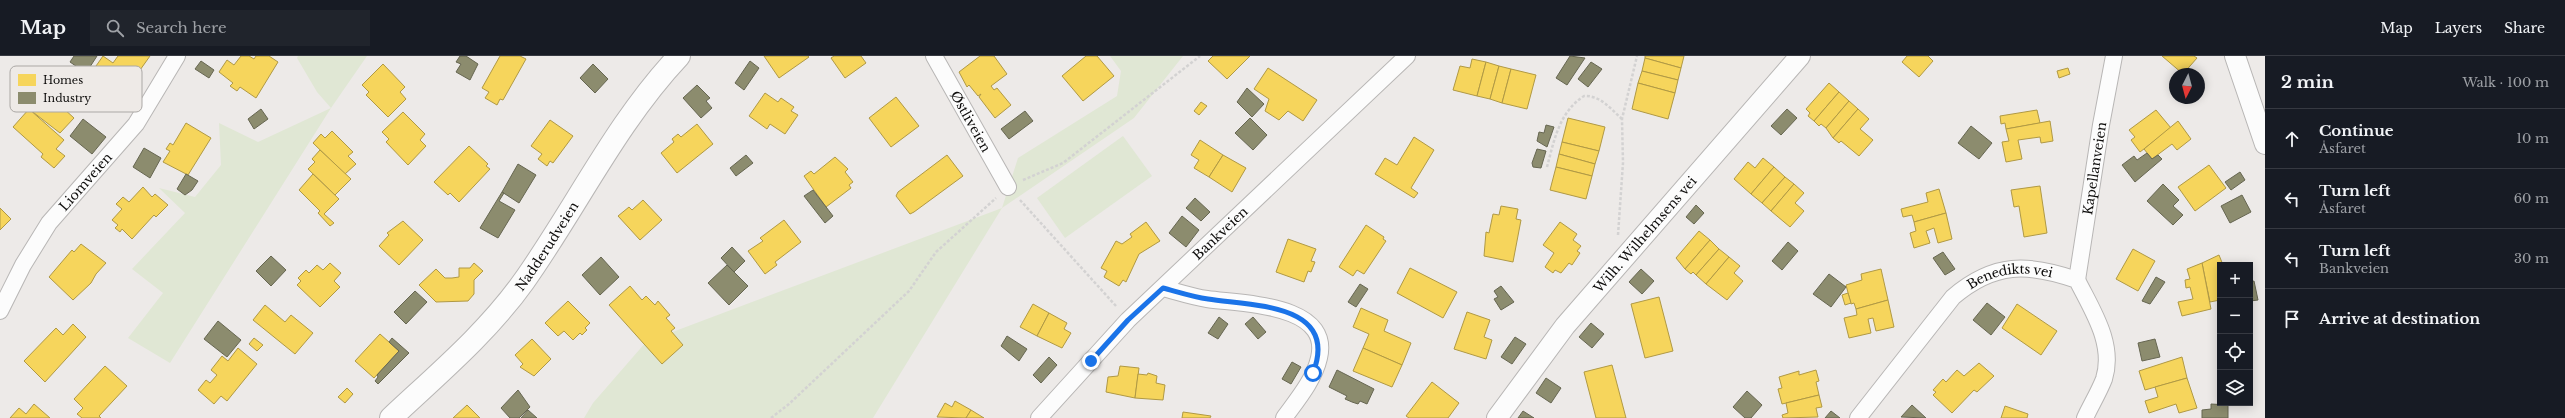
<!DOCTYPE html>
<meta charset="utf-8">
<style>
:root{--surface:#171b24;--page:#20242c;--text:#f1f3f6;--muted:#9ea1a6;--line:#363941}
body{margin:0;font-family:"Libre Baskerville",serif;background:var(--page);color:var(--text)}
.controls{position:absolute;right:12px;bottom:12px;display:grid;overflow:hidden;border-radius:0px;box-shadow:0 2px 10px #0003}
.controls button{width:36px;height:36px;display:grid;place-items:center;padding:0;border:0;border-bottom:1px solid var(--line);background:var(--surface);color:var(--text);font:20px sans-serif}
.compass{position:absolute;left:2169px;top:12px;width:36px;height:36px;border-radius:50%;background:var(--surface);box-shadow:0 2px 10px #0003;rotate:186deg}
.stop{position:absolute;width:12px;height:12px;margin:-9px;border:3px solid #1a73e8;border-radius:50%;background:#fff}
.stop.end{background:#1a73e8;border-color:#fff;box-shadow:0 1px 4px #0008}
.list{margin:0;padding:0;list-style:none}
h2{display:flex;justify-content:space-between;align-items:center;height:52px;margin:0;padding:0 16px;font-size:17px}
h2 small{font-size:13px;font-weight:400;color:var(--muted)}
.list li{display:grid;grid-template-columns:26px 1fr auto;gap:12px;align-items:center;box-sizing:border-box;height:60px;padding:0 16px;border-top:1px solid var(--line)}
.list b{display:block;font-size:15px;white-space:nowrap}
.list p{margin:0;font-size:13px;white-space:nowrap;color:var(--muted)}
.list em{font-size:13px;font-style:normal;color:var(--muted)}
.icon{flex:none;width:22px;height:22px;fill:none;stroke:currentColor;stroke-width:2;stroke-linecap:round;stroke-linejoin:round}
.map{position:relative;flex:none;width:2265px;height:362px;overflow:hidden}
header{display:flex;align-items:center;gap:24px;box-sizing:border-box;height:56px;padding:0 20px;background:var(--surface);border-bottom:1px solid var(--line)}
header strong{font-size:19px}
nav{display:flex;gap:22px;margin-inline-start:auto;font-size:14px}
.search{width:280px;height:36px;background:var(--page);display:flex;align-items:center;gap:10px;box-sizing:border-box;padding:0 14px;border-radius:0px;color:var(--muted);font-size:15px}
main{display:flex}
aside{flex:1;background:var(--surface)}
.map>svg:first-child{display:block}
</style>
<header>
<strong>Map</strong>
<div class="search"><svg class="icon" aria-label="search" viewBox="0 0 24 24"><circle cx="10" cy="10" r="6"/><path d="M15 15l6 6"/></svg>Search here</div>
<nav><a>Map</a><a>Layers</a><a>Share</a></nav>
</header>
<main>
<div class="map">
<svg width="2265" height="362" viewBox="0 0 2265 362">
<rect width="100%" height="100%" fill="#edeae8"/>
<g fill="#e0e7d4">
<path d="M298,0H367L331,52L170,307L128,282L163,237L132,213L185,157L159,132L195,141L221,109L219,67L258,86L331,52L317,36L297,2Z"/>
<path d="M1110,0H1183L1134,62L1002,152L873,362H584L593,347L646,286L1002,152L1018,102L1117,40L1121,15Z"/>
<path d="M1123,80L1152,120L1065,182L1037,142Z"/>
</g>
<g fill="#f6d55c" stroke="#b09944">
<path d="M103,0L113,7L118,0H150L118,45L97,30L99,27L89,20Z"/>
<path d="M241,0H249L254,3L256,0H269L278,6L256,42L240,31L237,35L230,30L233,27L219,16L227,4L234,9Z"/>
<path d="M500,0H520L526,3L503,44L500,43L497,49L485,42L489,36L482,32Z"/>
<path d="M764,0H808L809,1L779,22Z"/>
<path d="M834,0H861L866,7L845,22L831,2Z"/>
<path d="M980,0H994L1007,18L991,30L994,34L997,32L1011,49L995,62L979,41L981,38L978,40L969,29L967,31L959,16Z"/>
<path d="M1086,0H1097L1114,20L1083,45L1062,20Z"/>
<path d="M1213,0H1250L1227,23L1208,5Z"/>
<path d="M1645,0H1684L1681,12L1645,2Z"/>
<path d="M1907,0H1928L1933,5L1919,21L1902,6Z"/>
<path d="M2162,0H2194L2197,2L2183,18Z"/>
<path d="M1645,2L1681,12L1678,24L1642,15Z"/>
<path d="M1472,3L1486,6L1477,40L1453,34L1460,10L1470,12Z"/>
<path d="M1486,6L1499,10L1490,43L1477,40Z"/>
<path d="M383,8L405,31L400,36L406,43L388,61L366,39L369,36L362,29Z"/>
<path d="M1499,10L1511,13L1502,47L1490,43Z"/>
<path d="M1268,12L1317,44L1303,65L1288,55L1279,64L1265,55L1269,43L1254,33Z"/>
<path d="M2068,12L2070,18L2059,22L2057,15Z"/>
<path d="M1511,13L1536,19L1527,53L1502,47Z"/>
<path d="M1642,15L1678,24L1675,37L1638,27Z"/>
<path d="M44,27L54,36L56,33L65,40L63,44L68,38L75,44L72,47L69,44L63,52L74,62L60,77L29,53L35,47L30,43Z"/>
<path d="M1638,27L1675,37L1668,63L1632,53Z"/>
<path d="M1829,27L1839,36L1814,65L1808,60L1810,57L1806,53Z"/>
<path d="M1839,36L1849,45L1826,72L1821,68L1819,70L1814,65Z"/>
<path d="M765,37L778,46L781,42L794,51L791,55L798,59L785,78L770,68L767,73L749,60Z"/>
<path d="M896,41L919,70L891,91L869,62Z"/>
<path d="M1849,45L1858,53L1833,82L1826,72Z"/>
<path d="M1201,46L1207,50L1199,59L1194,55Z"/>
<path d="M29,53L64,84L56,93L65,100L54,112L41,101L43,98L13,71Z"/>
<path d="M1858,53L1869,63L1860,73L1873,84L1859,100L1841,85L1839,87L1833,82Z"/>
<path d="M2037,54L2040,67L2006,73L2005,67L2001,68L2000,60Z"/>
<path d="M2156,54L2171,72L2140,96L2131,84L2135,81L2129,74Z"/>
<path d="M403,56L425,78L420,84L426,90L408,109L386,86L389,83L382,76Z"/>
<path d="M1568,62L1605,71L1599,95L1562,86Z"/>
<path d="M550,64L573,80L553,107L550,105L547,110L538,103L542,98L531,90Z"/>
<path d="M2050,65L2053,85L2041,87L2040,81L2018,84L2022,103L2006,106L2002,86L2009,85L2006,73Z"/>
<path d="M2178,65L2191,83L2177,94L2172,88L2152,103L2144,93Z"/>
<path d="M186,67L211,82L188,119L163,106L170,95L166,93L170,87L173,89Z"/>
<path d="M697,68L713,88L677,117L661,97L674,86L672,83L678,78L681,81Z"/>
<path d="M332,75L353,96L348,100L356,108L345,118L313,87L321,78L325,82Z"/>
<path d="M1414,81L1434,94L1411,132L1418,137L1414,142L1375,118L1385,102L1397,109Z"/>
<path d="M1200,84L1223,99L1209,121L1194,112L1199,104L1191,99Z"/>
<path d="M1562,86L1599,95L1595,108L1559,98Z"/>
<path d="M469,90L488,108L486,110L490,113L459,146L450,137L448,139L434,126Z"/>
<path d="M320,94L351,123L335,139L308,113L315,106L312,103Z"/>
<path d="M1559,98L1595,108L1592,120L1556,111Z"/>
<path d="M947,99L963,120L914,156L910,158L896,140L898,136Z"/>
<path d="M1223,99L1246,112L1232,136L1209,121Z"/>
<path d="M835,101L848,113L845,116L853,126L849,129L851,132L826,151L804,120L811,115L814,118Z"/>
<path d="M1763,102L1774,111L1751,138L1734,123L1748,106L1755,112Z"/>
<path d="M2209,109L2226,132L2195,155L2178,131Z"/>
<path d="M1556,111L1592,120L1586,143L1550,134Z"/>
<path d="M1774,111L1785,121L1762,147L1751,138Z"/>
<path d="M313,118L339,143L324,158L334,167L330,170L318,157L320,155L299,134Z"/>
<path d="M1785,121L1794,128L1771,155L1762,147Z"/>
<path d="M1794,128L1804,137L1795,147L1804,155L1790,171L1771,155Z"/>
<path d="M2040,130L2047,177L2024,181L2019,150L2014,151L2011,134Z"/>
<path d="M143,131L152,141L155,138L168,149L156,161L154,159L132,183L122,173L120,176L115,172L118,169L112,164L122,153L116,148L123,141L129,146Z"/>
<path d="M1939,133L1946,157L1914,166L1912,159L1903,161L1901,153L1928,146L1926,137Z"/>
<path d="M643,144L662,164L640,184L618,160L629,151L632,154Z"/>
<path d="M1501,150L1518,153L1516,163L1521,164L1513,206L1484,200L1486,176L1489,177L1493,158L1499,159Z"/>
<path d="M0,152L11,163L0,174Z"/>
<path d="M1946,157L1952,183L1938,187L1934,172L1926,175L1930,187L1914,192L1910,177L1916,175L1914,166Z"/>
<path d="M784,164L801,186L775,206L777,209L765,218L748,195L763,185L760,182Z"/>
<path d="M403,165L423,184L399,209L379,190L389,179L387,177Z"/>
<path d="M1146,166L1160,185L1139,198L1126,226L1123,224L1119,230L1104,221L1107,215L1101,212L1116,185L1122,188L1132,181L1130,178Z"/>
<path d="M1560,166L1577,178L1573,184L1581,190L1577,195L1580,197L1572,209L1569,207L1561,217L1555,214L1553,217L1545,211L1554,197L1543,189Z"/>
<path d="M1366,169L1384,181L1383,183L1386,185L1364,218L1357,214L1353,220L1339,211Z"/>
<path d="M1699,175L1710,184L1685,213L1676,202Z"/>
<path d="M1288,183L1316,193L1311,205L1315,206L1311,216L1308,215L1304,226L1276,216Z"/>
<path d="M1710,184L1719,193L1696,219L1693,216L1691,218L1685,213Z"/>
<path d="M81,188L106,207L96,218L91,227L73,244L49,221L72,194L74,196Z"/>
<path d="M1719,193L1729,201L1706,228L1696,219Z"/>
<path d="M2133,193L2155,205L2138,235L2116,223Z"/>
<path d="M2219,199L2223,209H2220V244L2210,246L2202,207Z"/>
<path d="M1729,201L1740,210L1734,217L1743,225L1727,244L1706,228Z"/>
<path d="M330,207L341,217L334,225L340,231L320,251L297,229L301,225L298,222L306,214L309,217L317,209L323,214Z"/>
<path d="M474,207L483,215L474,224V238L468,245L436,246L419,229L436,213L445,222H452L459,221V212H470Z"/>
<path d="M2202,207L2211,253L2182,260L2178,246L2193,243L2190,231L2186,232L2185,224L2190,223L2187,213Z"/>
<path d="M1410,212L1457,236L1443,262L1397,237Z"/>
<path d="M1881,213L1888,244L1856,253L1854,247L1851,248L1846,229L1862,224L1861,218Z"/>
<path d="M630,230L642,244L646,240L655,249L658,245L670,259L666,262L675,272L671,275L683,289L662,308L609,249Z"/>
<path d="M1848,237L1851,247L1845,249L1842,239Z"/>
<path d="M1659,241L1673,295L1645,302L1631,248Z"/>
<path d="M1888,244L1894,271L1876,275L1873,262L1868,263L1871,277L1849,282L1844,262L1857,259L1856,253Z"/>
<path d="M568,245L590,267L585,272L587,274L582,279L580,277L573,284L564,275L558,280L545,267Z"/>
<path d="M1033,248L1049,257L1037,280L1020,271Z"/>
<path d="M2017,248L2057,275L2041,299L2002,272Z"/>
<path d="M265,249L285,266L291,259L313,277L295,298L253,264Z"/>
<path d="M1361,252L1388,264L1384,275L1411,287L1402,309L1363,292L1369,278L1353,271Z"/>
<path d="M1467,256L1490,264L1484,281L1492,284L1486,303L1454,293Z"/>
<path d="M1049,257L1067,267L1064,273L1071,277L1062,292L1037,280Z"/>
<path d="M73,268L86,281L45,326L24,305L56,272L63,279Z"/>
<path d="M380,278L399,295L374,322L355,305Z"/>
<path d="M254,282L263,289L257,295L249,288Z"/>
<path d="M532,283L551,303L534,320L520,311L523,308L515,299Z"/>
<path d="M238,292L257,308L227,345L221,340L214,348L198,334L206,324L210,327L217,319L211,314L222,300L228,305Z"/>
<path d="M1363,292L1402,309L1392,331L1353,315Z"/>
<path d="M2182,301L2187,322L2145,334L2139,315Z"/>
<path d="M1979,307L1994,320L1977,336L1974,334L1952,357L1933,339L1936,336L1933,334L1943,323L1946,326L1957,314L1964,320Z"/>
<path d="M1612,309L1626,362H1596L1584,316Z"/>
<path d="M105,310L127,330L99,360L101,362H82L77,358L83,352L74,343Z"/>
<path d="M1120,310L1139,312L1135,342L1106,336L1108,321L1118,320Z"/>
<path d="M1816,314L1819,325L1816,326L1819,339L1782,348L1778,333L1782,332L1779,321L1799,315V319Z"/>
<path d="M1148,317L1157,320L1156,327L1165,329L1163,344L1135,342L1138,318L1147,319Z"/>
<path d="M2187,322L2197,352L2179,357L2176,348L2149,357L2145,345L2158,341L2155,331Z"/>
<path d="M1432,326L1459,347L1448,362H1409L1406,360Z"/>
<path d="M347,332L353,338L345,347L338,341Z"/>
<path d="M1819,339L1822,351L1816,352L1818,361L1783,362L1782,359L1788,357L1786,347Z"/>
<path d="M955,345L971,354L966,362L937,361L945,347L952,351Z"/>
<path d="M34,348L50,362H10L19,352L26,358Z"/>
<path d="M467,349L480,362H453Z"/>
<path d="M2005,350L2028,358L2027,362H2001Z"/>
<path d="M971,354L984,362H966Z"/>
<path d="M1183,356L1211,360L1210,362H1182Z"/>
</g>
<g fill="#8c8c6e" stroke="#666651">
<path d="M74,0H97L86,17L70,6Z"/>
<path d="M460,0H466L478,8L470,24L456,16L461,8L456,6Z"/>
<path d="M1570,0L1585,2L1567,29L1556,22Z"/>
<path d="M201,5L214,14L209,22L195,13Z"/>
<path d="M750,5L759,12L744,34L735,27Z"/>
<path d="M1591,6L1602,13L1588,31L1578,23Z"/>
<path d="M593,8L608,23L595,37L580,22Z"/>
<path d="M697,29L710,42L706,45L712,52L701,62L683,42Z"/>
<path d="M1247,32L1264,48L1252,61L1237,46Z"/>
<path d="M261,53L268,63L254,73L248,63Z"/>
<path d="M1787,53L1797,62L1781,79L1771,70Z"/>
<path d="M1025,55L1033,65L1009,83L1001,73Z"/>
<path d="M1250,62L1267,79L1253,94L1235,77Z"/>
<path d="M83,63L106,81L92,98L70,80Z"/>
<path d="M1546,69L1554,71L1547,91L1537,85L1539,76L1544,77Z"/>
<path d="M1971,70L1992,87L1979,103L1958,87Z"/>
<path d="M144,92L161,102L150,122L133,111Z"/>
<path d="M1537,93L1546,95L1541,112L1533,111L1532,107Z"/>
<path d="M2147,97L2152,103L2158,99L2162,103L2135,126L2122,109L2134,100L2137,104Z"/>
<path d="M746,99L753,107L736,120L730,112Z"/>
<path d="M518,108L536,119L519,147L502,136Z"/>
<path d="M2240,116L2245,124L2231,134L2225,126Z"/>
<path d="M186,118L198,125L192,134L185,139L177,133Z"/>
<path d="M2163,128L2179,144L2173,150L2183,159L2173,169L2147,145Z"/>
<path d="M813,134L833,160L825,167L804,140Z"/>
<path d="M502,136L504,137L499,145L515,154L498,182L480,172Z"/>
<path d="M2242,139L2251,156L2230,167L2221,150Z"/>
<path d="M1195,142L1210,156L1201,165L1186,152Z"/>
<path d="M1696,149L1704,157L1694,168L1686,161Z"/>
<path d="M1182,160L1199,174L1186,191L1169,177Z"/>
<path d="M1788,186L1798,195L1782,214L1772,205Z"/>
<path d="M732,191L745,205L734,216L721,202Z"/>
<path d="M1943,196L1955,213L1945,219L1933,202Z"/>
<path d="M271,200L286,214L271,230L256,215Z"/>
<path d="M601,201L619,221L600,239L582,219Z"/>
<path d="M727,209L748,230L729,249L708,227Z"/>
<path d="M1641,213L1654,225L1642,238L1629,226Z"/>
<path d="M1829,218L1846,231L1831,251L1813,238Z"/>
<path d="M2156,221L2165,226L2150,248L2142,245Z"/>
<path d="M2254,225L2258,244L2250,245V226Z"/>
<path d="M1360,228L1368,233L1356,251L1348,246Z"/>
<path d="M1501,230L1514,246L1501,254L1494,243L1498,241L1494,235Z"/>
<path d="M415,235L427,246L406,268L394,256Z"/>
<path d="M1987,247L2005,261L1991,279L1973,264Z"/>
<path d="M1219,261L1228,268L1218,283L1208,277Z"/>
<path d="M1253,261L1266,276L1258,283L1245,268Z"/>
<path d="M218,265L241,284L227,301L204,283Z"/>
<path d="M1591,267L1604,278L1592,292L1579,281Z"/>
<path d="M1007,280L1027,293L1019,305L1001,290Z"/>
<path d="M1515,281L1526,288L1512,308L1501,301Z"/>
<path d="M392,282L409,297L378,328L375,325L378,321L377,319L399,295L389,286Z"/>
<path d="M2155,283L2160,301L2142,305L2138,287Z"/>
<path d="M1049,301L1057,309L1041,327L1033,319Z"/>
<path d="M1292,306L1301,311L1291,328L1282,323Z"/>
<path d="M1337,314L1374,333L1367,348L1360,345L1358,348L1352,346L1345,343L1347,340L1329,331Z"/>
<path d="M1546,322L1561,332L1551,347L1536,337Z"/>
<path d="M518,334L530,351L519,362H510L501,352Z"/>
<path d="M1747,335L1762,349L1751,362H1745L1733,351Z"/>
<path d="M2211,348L2228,349V362H2202V354L2211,353Z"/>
<path d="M1912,349L1926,362L1901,361Z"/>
<path d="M528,354L537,362H521Z"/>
<path d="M1523,355L1534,362H1518Z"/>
<path d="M1831,355L1840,362H1825Z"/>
</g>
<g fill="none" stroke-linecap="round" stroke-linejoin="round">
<defs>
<g id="minor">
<path id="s1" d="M934,0L1008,131"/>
<path id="s2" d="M2077,224L2101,69L2114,0"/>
<path d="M1163,232C1178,236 1193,241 1207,243C1240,248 1332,247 1319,302C1314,324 1297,344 1284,362"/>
<path id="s3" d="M0,255L23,209L49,167L136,68L177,0"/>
<path id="s4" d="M1039,362L1128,264L1407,0"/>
<path id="s5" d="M1858,362L1953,241C1994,206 2028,207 2077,224C2092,254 2115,288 2104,323C2099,336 2091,349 2085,362"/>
</g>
<g id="tertiary">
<path d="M2235,0L2265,88"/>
<path id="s6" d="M1497,362L1565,270L1800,0"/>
</g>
<g id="secondary">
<path id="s7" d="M391,362C438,318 487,277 524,225C577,150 616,67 679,0"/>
</g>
</defs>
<use href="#minor" stroke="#b8b6b5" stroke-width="18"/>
<use href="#tertiary" stroke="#b8b6b5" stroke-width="22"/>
<use href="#secondary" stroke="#b8b6b5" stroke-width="24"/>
<g stroke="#d3d2d2" stroke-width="2.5" stroke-dasharray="3 2" stroke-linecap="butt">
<path d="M1547,111C1554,85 1559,56 1584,40C1600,39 1611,53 1622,63"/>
<path d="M1023,124L1063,107L1200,0"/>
<path d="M1020,144L1116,250"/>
<path d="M1618,179L1623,107L1622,63L1637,0"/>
<path d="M771,362L789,348L909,235L936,196L996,142"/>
</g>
<use href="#minor" stroke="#fcfcfc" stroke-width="16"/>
<use href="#tertiary" stroke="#fcfcfc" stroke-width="20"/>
<use href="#secondary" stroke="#fcfcfc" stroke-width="22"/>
</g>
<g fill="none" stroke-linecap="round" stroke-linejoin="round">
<path stroke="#1a73e8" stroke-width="5" d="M1091,305L1128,264L1163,232C1178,236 1193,241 1208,243C1252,250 1340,247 1313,317"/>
</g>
<g text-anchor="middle" stroke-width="4" stroke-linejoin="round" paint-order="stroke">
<g font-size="13" fill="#0e0d0c" stroke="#eeeae7">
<text dy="5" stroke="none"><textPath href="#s1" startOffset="75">Østliveien</textPath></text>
<text dy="5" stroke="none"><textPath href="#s2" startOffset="113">Kapellanveien</textPath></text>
<text dy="5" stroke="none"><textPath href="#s3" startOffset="156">Liomveien</textPath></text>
<text dy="5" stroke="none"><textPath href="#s4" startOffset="259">Bankveien</textPath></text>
<text dy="5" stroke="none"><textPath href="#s6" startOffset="236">Wilh. Wilhelmsens vei</textPath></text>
<text dy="5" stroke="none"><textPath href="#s7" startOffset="233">Nadderudveien</textPath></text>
<text dy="5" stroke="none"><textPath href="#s5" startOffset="217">Benedikts vei</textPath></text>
</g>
</g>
<rect x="10" y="10" width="132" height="46" rx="6" fill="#eeeae7" stroke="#aba8a5" stroke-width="1"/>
<rect x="18" y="18" width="18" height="12" fill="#f6d55c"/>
<rect x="18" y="36" width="18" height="12" fill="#8c8c6e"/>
<g font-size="11" fill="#0e0d0c">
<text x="43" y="28">Homes</text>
<text x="43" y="46">Industry</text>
</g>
</svg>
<div class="controls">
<button>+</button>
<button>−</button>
<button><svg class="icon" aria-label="locate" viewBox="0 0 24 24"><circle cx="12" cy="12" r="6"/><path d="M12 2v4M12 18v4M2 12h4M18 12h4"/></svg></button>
<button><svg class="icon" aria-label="layers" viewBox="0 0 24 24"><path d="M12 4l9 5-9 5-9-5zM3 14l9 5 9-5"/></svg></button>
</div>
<svg class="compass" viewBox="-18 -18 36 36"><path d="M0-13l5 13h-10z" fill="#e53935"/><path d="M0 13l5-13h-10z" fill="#9ea1a6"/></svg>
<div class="stop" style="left:1313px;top:317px"></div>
<div class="stop end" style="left:1091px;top:305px"></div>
</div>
<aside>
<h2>2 min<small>Walk · 100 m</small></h2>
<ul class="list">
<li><svg class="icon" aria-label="ahead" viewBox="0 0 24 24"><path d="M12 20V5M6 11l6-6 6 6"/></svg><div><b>Continue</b><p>Åsfaret</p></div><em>10 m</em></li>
<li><svg class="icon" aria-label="left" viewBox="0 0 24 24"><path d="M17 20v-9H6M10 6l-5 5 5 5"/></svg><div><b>Turn left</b><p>Åsfaret</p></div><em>60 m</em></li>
<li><svg class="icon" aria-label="left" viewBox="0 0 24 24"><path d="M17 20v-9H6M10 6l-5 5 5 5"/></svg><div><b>Turn left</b><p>Bankveien</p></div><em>30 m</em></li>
<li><svg class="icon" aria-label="arrive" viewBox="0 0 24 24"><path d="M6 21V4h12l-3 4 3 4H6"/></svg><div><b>Arrive at destination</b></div></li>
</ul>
</aside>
</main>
